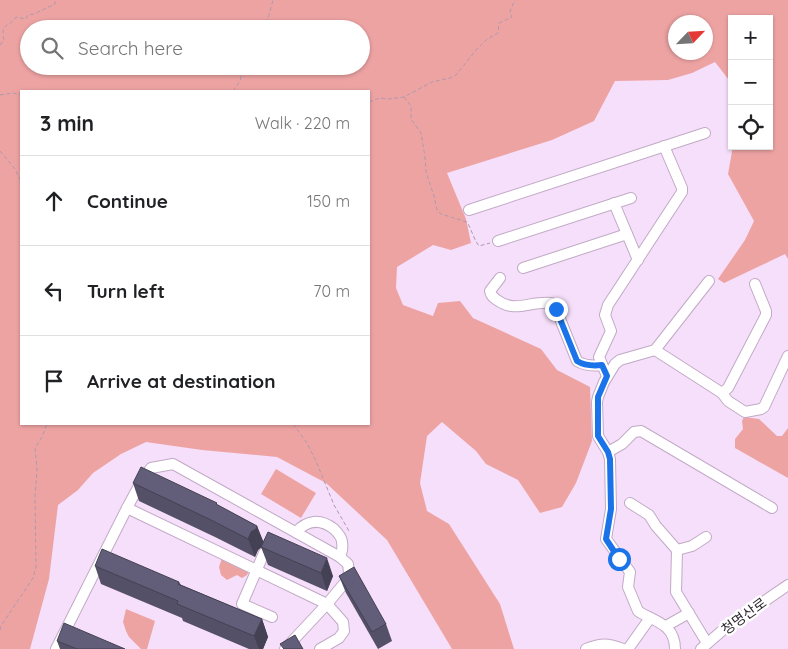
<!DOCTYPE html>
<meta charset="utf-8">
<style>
:root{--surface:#fff;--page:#f2f2f2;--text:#202124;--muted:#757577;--line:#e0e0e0}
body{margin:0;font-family:Quicksand,"Noto Sans KR",sans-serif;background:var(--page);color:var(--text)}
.controls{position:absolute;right:15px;top:15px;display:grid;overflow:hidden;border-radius:0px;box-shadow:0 1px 4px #0004}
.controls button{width:45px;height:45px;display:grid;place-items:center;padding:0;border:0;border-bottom:1px solid var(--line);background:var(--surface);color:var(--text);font:25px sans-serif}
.compass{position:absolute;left:668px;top:15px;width:45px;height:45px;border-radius:50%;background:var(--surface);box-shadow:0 1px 4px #0004;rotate:65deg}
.stop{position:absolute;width:15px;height:15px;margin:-11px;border:4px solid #1a73e8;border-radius:50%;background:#fff}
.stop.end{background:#1a73e8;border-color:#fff;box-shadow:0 1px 5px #0008}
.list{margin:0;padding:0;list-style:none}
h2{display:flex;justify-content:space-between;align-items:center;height:65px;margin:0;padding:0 20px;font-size:21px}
h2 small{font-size:16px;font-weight:400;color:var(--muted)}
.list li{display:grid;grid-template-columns:32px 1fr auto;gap:15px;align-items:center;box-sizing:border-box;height:90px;padding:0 20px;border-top:1px solid var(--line)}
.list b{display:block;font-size:19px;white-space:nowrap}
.list em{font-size:16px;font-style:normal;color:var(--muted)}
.icon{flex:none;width:28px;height:28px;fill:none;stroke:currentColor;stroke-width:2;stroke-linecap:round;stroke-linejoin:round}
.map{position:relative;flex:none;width:788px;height:649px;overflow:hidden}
.search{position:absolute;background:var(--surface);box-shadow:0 1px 4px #0004;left:20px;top:20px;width:350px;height:55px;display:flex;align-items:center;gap:12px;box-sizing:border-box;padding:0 18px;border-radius:28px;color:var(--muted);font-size:19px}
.panel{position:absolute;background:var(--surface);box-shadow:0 1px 4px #0004;left:20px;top:90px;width:350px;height:335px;border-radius:0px}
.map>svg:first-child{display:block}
</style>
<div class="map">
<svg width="788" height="649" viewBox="0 0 788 649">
<rect width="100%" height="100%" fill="#f6dffa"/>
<g fill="#eea3a3" fill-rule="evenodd">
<path d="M0,0H788V259L785,254L724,283L718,279L745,240L754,221L728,174L733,146H769V19H732V84L715,62L692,73L668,80L615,81L594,121L552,140L447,173L466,219L471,243L451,250L433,245L397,267L396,288L403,305L433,316L438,303L460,301L473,318L541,349L557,370L590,387L592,441L576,483L562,507L540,513L518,480L486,464L476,451L442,422L427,436L420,483L427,511L449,524L500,604L514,649H452L387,540L326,483L277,457L202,450L146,442L121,454L93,473L78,490L58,505L49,579L30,649H0ZM706,22V52H676V22ZM29,29H361V66H29ZM21,91H369V424H21Z"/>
<path d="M744,417L759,419L777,436H782L788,428V478L735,448V439L743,429L742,421Z"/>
<path d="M276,469L316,493L301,518L261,494Z"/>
<path d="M222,558L249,571L247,575L242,578L237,575L227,580L221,575L219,567Z"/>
<path d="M126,609L155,621L147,649H141L129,637L126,631L123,622Z"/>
</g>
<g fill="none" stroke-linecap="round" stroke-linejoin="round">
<defs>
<g id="minor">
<path d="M614,203L638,260"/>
<path d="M469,210L705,133"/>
<path d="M498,241L631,198"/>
<path d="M523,268L627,234"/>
<path d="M500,278L490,291C491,296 493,297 497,300C516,314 531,300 551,303L556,309L577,361C585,366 594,366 602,365"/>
<path d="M655,350L722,393L728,401L745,412L761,409L764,407L788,356"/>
<path d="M607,376L599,357L611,331L605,315L608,305L682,192V188L664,146"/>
<path d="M722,393L728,388L766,315V311L755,284"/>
<path d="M608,452L622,444L634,432L641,431L772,508"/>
<path d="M630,503L649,515L656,526L677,550L676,592L707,643"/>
<path d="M127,508L327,604L343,622L344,631L339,638L320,649"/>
<path d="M296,532C307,520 320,518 334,529C337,532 342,537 342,542C343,547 342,552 340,557"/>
<path d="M677,550L692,546L706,537"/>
<path d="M264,553L242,604L272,617"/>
<path d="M666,626L689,613"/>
<path d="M56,649L127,508L142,480L151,468L173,464L340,557L348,564L349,572L347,580L327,604L285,649"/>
<path d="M586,649C601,643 608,643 623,649"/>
<path d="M628,649L650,618"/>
<path d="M675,649C675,626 658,622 641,613L638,611L628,587L630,572L606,539L611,509L610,459L608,452L598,436L597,402L598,397L604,382L615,364L620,360L655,350L709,281"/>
<path d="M701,649L724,629L788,585"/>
</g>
</defs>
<use href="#minor" stroke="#c1aac5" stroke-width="12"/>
<g stroke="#ac9aae" stroke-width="1" stroke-dasharray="4 2.5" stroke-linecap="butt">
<path d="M263,29L269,15L273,0"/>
<path d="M0,45L4,40C0,22 8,29 16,17L26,19L28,15L34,14L55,4V0"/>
<path d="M233,91L240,81L243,69L246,66"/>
<path d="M0,95L13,93L21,95"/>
<path d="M404,97L411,106V119L421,133L425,157L426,172L434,196L437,210L441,214L467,222C472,230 473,238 479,246L490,243"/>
<path d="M369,102L380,98L389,99L404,97L432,82L450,78L456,75L477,49L486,40L498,33L499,23L512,17L510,11L515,0"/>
<path d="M0,151L15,169L21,181"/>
<path d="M293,424L307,443L316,461L334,505L349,531"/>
<path d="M0,630L1,626L33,578L36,567L35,497L37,468L35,448L42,437L47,424"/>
</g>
<use href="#minor" stroke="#fff" stroke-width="10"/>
</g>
<g fill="#545067">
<path d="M133,483L217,505L257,526L263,542L333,576L327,591L268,565L261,547L258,550L255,557L215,537L139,501Z"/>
<path d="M95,566L179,582L181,585L262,619L268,637L263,649H249L183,621L182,618L101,584Z"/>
<path d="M339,576L386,624L392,641L378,649L346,593Z"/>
<path d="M57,641L125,649H60Z"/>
</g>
<g fill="#454154">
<path d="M257,526L264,543L262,547L258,550L255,557L248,539L251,532Z"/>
<path d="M327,558L333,576L327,591L321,573Z"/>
<path d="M262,619L268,637L263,649H259L254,636Z"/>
</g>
<g fill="#625d78" stroke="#454154">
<path d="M141,467L217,503L216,504L257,526L256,529L251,532L248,539L209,519L133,483Z"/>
<path d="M268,532L327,558L321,573L261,547Z"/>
<path d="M102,549L179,582L178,584L262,619L254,636L177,604L178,601L95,566Z"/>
<path d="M354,567L386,624L372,632L339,576Z"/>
<path d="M64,623L125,649H77L57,641Z"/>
<path d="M295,635L303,649H284L280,644Z"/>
</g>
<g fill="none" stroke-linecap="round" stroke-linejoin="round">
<path stroke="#1a73e8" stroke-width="6" d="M556,309L577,361C585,366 593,366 602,365L607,376L598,397V436L608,452L610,459L611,509L606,539L619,559"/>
</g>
<g text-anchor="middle" stroke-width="5" stroke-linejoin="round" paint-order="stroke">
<g font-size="14" fill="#302731" stroke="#fff">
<text transform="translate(744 616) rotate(-36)" y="5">청명산로</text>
</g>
</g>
</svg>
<div class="controls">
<button>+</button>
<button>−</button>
<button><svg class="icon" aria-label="locate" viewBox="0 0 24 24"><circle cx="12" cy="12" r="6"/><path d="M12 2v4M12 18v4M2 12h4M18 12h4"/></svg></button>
</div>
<svg class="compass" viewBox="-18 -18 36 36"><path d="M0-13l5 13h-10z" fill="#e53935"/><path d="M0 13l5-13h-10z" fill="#757577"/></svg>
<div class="stop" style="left:619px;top:559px"></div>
<div class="stop end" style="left:556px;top:309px"></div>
<div class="search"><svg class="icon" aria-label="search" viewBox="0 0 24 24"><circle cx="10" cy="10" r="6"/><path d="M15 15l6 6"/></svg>Search here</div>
<section class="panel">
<h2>3 min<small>Walk · 220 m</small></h2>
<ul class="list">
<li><svg class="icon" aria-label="ahead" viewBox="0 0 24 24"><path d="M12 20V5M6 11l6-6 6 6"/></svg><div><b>Continue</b></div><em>150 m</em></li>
<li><svg class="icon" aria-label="left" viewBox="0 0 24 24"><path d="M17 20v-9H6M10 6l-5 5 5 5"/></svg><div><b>Turn left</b></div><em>70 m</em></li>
<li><svg class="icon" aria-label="arrive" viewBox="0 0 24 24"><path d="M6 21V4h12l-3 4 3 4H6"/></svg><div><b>Arrive at destination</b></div></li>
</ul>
</section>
</div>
